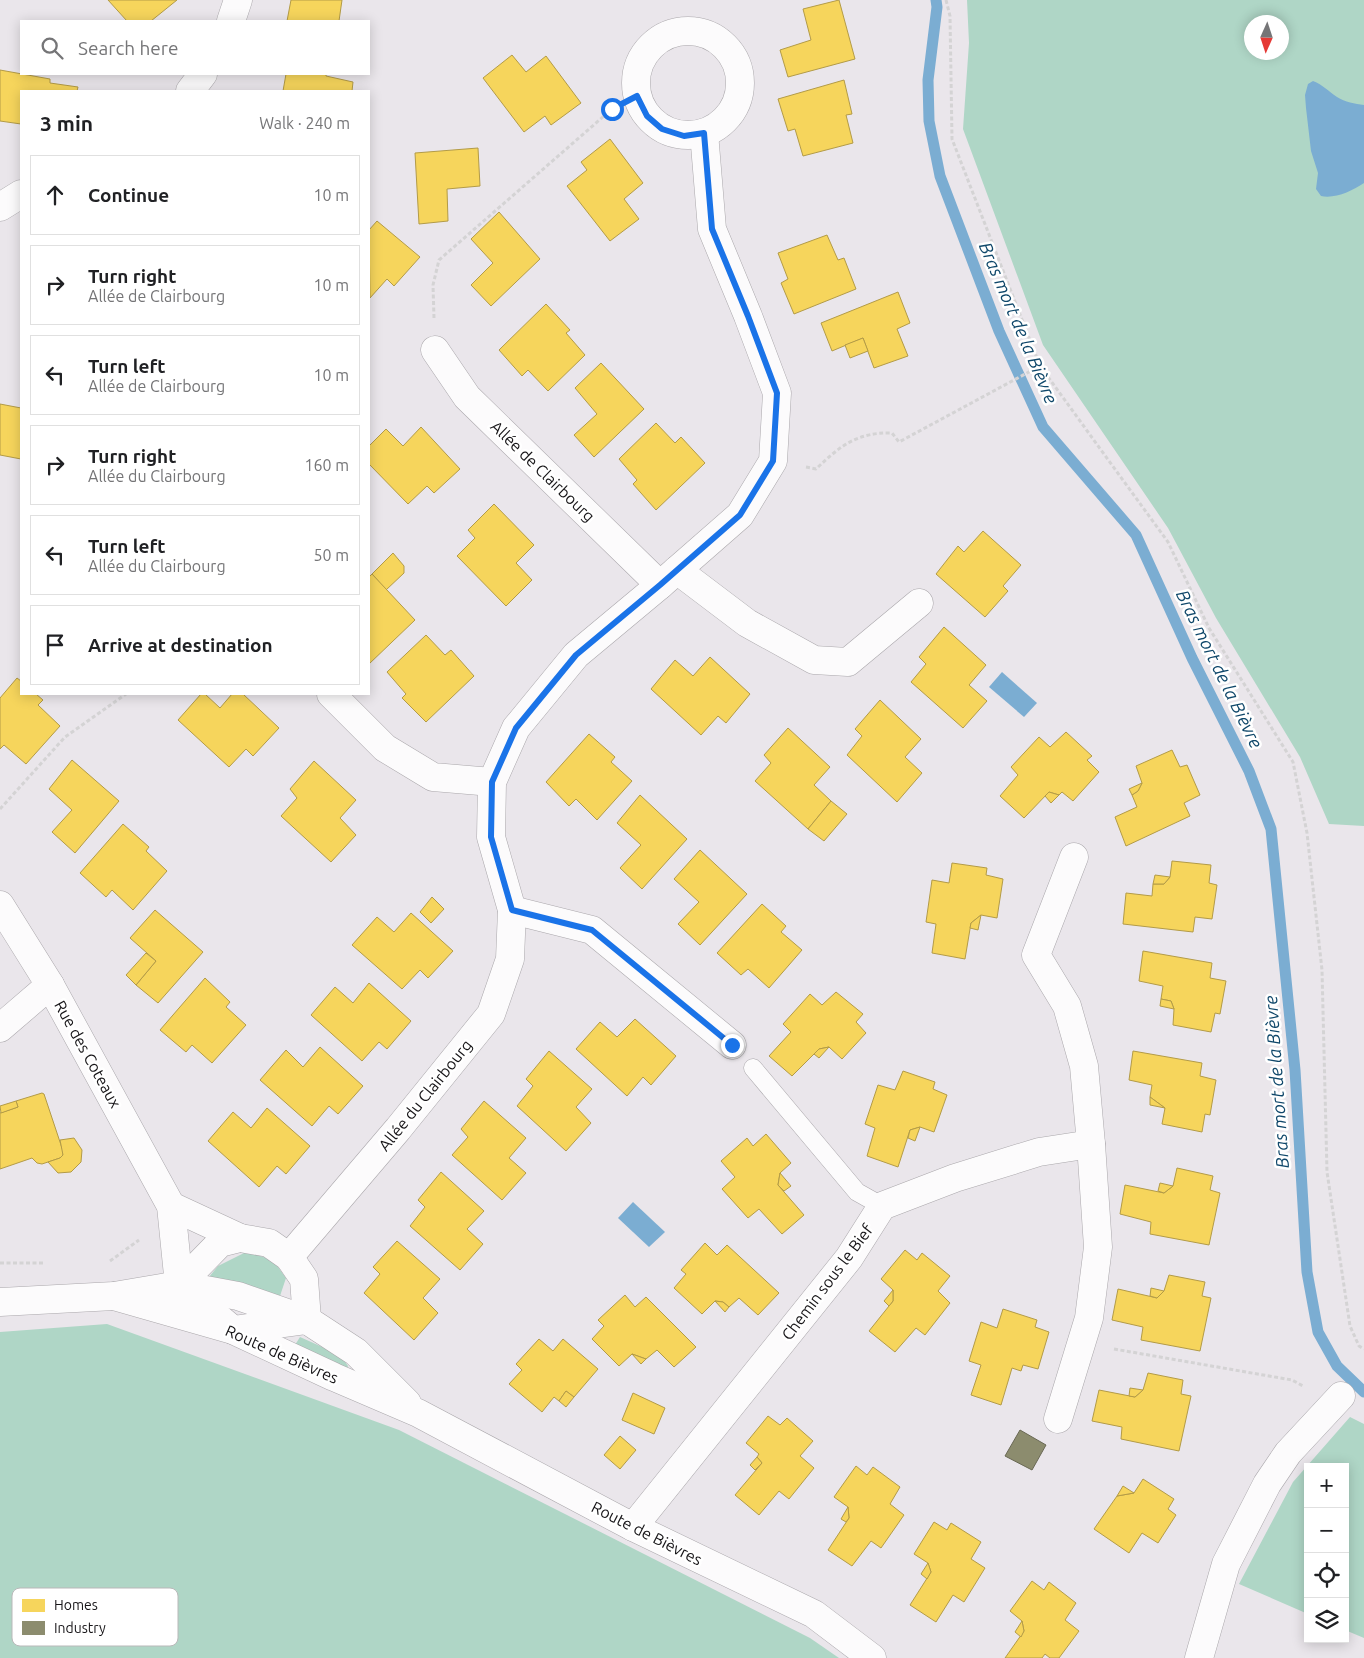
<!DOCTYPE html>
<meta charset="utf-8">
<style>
:root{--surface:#fff;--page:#f2f2f2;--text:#202124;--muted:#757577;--line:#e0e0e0}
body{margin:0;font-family:Ubuntu,sans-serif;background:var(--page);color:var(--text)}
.controls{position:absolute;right:15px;bottom:15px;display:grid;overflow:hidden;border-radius:0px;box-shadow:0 2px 12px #0003}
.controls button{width:45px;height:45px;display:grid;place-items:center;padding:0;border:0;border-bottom:1px solid var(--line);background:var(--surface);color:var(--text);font:25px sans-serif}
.compass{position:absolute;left:1244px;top:15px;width:45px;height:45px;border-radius:50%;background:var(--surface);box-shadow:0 2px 12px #0003;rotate:183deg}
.stop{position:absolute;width:15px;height:15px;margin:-11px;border:4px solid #1a73e8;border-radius:50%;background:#fff}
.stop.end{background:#1a73e8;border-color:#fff;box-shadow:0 1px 5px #0008}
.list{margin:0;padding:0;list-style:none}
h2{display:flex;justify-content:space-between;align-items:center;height:65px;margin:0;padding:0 20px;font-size:21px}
h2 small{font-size:16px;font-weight:400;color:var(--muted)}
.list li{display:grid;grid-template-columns:32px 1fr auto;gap:15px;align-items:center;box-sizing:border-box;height:80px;margin:0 10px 10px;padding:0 10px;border:1px solid var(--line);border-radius:0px}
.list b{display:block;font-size:19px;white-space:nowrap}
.list p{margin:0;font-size:16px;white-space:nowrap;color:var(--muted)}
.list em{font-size:16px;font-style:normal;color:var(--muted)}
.icon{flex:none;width:28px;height:28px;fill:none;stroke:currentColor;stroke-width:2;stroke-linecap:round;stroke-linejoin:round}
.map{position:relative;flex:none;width:1364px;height:1658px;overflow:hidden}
.search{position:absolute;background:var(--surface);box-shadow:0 2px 12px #0003;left:20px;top:20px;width:350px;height:55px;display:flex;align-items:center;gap:12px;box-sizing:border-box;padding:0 18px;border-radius:0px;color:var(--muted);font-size:19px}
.panel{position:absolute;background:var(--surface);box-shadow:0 2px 12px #0003;left:20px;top:90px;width:350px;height:605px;border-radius:0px}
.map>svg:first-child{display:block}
</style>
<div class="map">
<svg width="1364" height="1658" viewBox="0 0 1364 1658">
<rect width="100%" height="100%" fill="#eae6eb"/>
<g fill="#afd6c6" fill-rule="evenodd">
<path d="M967,0H1364V826L1329,824L1300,757L1216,618L1168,528L1043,345L963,129L969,43ZM1252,22H1282V52H1252Z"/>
<path d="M246,1252L273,1260L286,1278L279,1299L209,1277L218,1266Z"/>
<path d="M107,1324L399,1430L810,1638L839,1658H0V1332Z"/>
<path d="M300,1337L340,1355L348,1366L346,1371L295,1345Z"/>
<path d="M1350,1417L1364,1424V1638L1345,1630V1467H1308V1614L1239,1584L1293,1482Z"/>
</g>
<g fill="#7badd2">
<path d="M1313,81C1323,85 1328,91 1337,97C1345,102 1355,104 1364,105V183C1352,191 1335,199 1321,196L1316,189L1318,173L1311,151L1306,108L1305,95L1308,84Z"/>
<path d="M1002,672L1037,703L1024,717L989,687Z"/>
<path d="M633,1202L665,1232L649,1247L618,1218Z"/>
</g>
<g fill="#f6d55c" stroke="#b39b47">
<path d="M108,0H177L151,21H127Z"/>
<path d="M291,0H342L339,21H287Z"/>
<path d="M839,0L855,59L788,77L780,50L811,40L803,9Z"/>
<path d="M512,55L526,72L546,56L581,103L551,125L545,116L524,132L483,78Z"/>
<path d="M0,70L50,79V83L78,87L77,91H21V124L0,121Z"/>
<path d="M286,74H326V76L353,82L352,91H283Z"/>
<path d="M844,80L852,114L846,115L853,143L803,156L795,129L788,131L778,99Z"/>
<path d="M610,139L643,183L624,199L639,219L610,241L567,186L587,170L581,162Z"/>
<path d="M478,148L480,186L447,189L448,221L419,224L415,153Z"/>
<path d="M499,212L540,259L491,306L471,285L493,263L471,239Z"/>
<path d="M377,221L420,257L394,286L387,279L370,298L369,230Z"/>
<path d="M827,235L838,260L844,258L856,289L794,314L781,283L788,279L778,253Z"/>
<path d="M898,292L910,323L897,329L908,356L874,368L863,338L832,351L821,323Z"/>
<path d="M546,304L570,330L566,333L585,355L548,391L528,370L522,376L499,350Z"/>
<path d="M863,338L868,351L850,358L845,345Z"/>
<path d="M601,363L644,409L594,457L574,435L597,414L575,388Z"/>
<path d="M0,404L21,408V459L0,455Z"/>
<path d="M656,423L675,443L681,437L705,463L656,510L633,484L637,480L619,459Z"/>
<path d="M421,427L460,469L434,493L427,486L408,504L369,464V446L386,429L403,446Z"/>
<path d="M494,504L534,545L516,563L532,580L506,606L457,556L475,538L468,530Z"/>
<path d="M983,531L1021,565L1003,586L1008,591L985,617L936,574L958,546L964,552Z"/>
<path d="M393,553L404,566V573L386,590L372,574Z"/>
<path d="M372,574L415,620L369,664V577Z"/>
<path d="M944,627L986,665L969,685L987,701L963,728L911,682L926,664L919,657Z"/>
<path d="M426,635L445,655L451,650L474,676L426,722L402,698L406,694L387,672Z"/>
<path d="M710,657L750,694L726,723L718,716L701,735L651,689L675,660L693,676Z"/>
<path d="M17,678L21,681V694H36L43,700L38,705L60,726L26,764L4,745L0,749V698Z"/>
<path d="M201,694H205L220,708L232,694H243L279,728L253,756L246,749L229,767L178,720Z"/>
<path d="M880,700L921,739L905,757L922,773L897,802L847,755L862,736L855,729Z"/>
<path d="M788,728L830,767L814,785L831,801L808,829L755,781L771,763L764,755Z"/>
<path d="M1066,732L1092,756L1087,760L1099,772L1073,801L1062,792L1059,795L1049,792L1024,818L1000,796L1018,775L1011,767L1039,737L1050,747Z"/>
<path d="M589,734L615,757L611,762L632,781L597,820L576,799L569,806L546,782Z"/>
<path d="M1172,750L1180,767L1187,765L1200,795L1184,803L1190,816L1126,846L1115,817L1137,807L1132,795L1138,791L1142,783L1136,766Z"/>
<path d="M72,760L119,801L75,853L52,832L72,810L49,789Z"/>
<path d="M314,761L356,800L340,818L356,835L331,862L281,816L297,798L290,789Z"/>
<path d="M1142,783L1138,791L1132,795L1129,789Z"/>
<path d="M1049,792L1059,795L1051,803L1045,796Z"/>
<path d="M640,795L687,839L642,889L620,868L641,845L617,823Z"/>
<path d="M831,801L847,814L824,841L808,829Z"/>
<path d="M123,824L149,847L146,851L167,871L133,910L112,890L106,897L80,873Z"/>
<path d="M700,850L747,894L700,945L678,924L699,902L674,879Z"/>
<path d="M1172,861L1211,865L1209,883L1217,885L1212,919L1195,917L1193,932L1123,924L1126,893L1152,896L1153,884H1164L1170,877Z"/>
<path d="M952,863L987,868L986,875L1003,879L997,918L981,915L971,923L965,959L932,953L936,924L926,922L932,880L949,883Z"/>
<path d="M1155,875L1170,877L1164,884H1153Z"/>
<path d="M432,897L444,909L431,923L420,912Z"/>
<path d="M762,904L786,926L781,932L802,950L769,988L748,969L741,975L717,953Z"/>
<path d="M155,910L203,952L158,1003L136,985L156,961L130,938Z"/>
<path d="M411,913L453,951L428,978L420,970L402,989L352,945L377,917L394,932Z"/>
<path d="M981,915L978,930L970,928L971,923Z"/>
<path d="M1143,951L1212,963L1210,978L1226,981L1220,1014L1215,1013L1211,1032L1173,1025L1174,1009L1171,1001L1161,999L1163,986L1139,981Z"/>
<path d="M146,953L156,961L136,985L126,975Z"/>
<path d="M205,978L230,1002L226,1007L246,1025L212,1063L192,1045L186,1052L160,1030Z"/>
<path d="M369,983L411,1021L387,1049L379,1042L362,1061L311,1015L335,987L353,1003Z"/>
<path d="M836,992L863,1014L856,1022L866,1033L842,1059L829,1047L819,1049L792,1076L769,1056L791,1032L783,1024L810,994L822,1005Z"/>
<path d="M1161,999L1171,1001L1174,1009L1160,1006Z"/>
<path d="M635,1019L676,1056L651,1085L643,1077L627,1096L576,1049L600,1022L617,1037Z"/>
<path d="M320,1047L363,1086L338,1114L329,1106L312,1126L260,1080L286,1050L303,1067Z"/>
<path d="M829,1047L819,1058L814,1054L819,1049Z"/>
<path d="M549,1051L592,1089L576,1107L591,1123L566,1151L517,1106L533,1086L526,1079Z"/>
<path d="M1133,1051L1202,1063L1200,1076L1216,1080L1210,1115L1205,1114L1202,1132L1162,1124L1165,1108L1150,1097L1152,1085L1129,1080Z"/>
<path d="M903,1071L935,1082L933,1089L947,1095L934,1132L920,1127L910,1130L898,1167L867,1156L875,1128L865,1124L878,1085L895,1090Z"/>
<path d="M42,1093L44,1094L63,1151V1155L60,1158L42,1164L37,1163L32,1158L0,1169V1113L18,1107L16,1101Z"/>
<path d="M1150,1097L1165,1108L1150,1105Z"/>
<path d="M16,1101L18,1107L1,1113L0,1106Z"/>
<path d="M484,1101L526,1138L509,1158L526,1173L502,1200L452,1155L468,1137L461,1129Z"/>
<path d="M267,1108L310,1146L286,1174L277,1166L259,1187L208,1141L233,1112L251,1128Z"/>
<path d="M920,1127L915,1141L908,1138L910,1130Z"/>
<path d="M766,1134L791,1163L780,1173L778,1185L804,1215L782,1234L759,1209L748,1218L722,1189L735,1177L721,1161L747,1138L753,1146Z"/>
<path d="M74,1138L82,1150L81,1162L71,1172L58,1173L48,1162L60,1158L63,1155L60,1140Z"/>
<path d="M1177,1168L1213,1176L1210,1190L1220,1193L1209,1245L1150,1234L1151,1222L1120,1214L1125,1185L1164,1193L1173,1186Z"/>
<path d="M441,1172L484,1211L467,1229L483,1244L460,1270L410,1226L425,1207L418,1200Z"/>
<path d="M780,1173L791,1186L784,1191L778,1185Z"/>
<path d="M1160,1183L1173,1186L1164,1193L1158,1191Z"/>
<path d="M397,1241L440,1279L423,1298L438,1313L414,1340L364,1293L380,1274L373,1267Z"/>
<path d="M705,1243L717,1255L727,1245L779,1293L758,1315L739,1298L729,1307L723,1302L715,1301L702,1314L674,1288L686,1274L681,1270Z"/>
<path d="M905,1250L917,1260L922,1253L950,1276L938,1291L950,1303L925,1335L916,1328L895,1352L869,1331L893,1301V1290L881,1279Z"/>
<path d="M1169,1275L1205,1282L1202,1296L1211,1298L1200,1351L1141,1340L1143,1327L1112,1320L1118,1289L1157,1298L1164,1291Z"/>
<path d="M1151,1288L1164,1291L1157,1298L1150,1296Z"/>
<path d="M893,1290V1301L889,1306L884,1301Z"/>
<path d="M625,1295L635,1307L646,1297L696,1347L674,1367L657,1350L646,1359L632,1354L619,1366L592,1339L604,1326L598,1320Z"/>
<path d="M715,1301L723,1302L729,1307L725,1312Z"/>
<path d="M1003,1309L1037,1320L1035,1327L1049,1332L1038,1369L1023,1365L1021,1371L1012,1368L1001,1405L971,1395L981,1365L969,1361L981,1322L997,1328Z"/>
<path d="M539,1339L553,1351L563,1339L598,1369L574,1397L566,1391L559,1401L554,1397L542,1412L509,1384L522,1370L516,1364Z"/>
<path d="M632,1354L646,1359L641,1364Z"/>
<path d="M1148,1373L1183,1380L1181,1394L1191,1396L1179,1451L1121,1439L1122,1427L1092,1421L1099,1390L1135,1397L1143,1390Z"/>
<path d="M1130,1388L1143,1390L1135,1397L1129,1396Z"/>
<path d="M566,1391L574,1397L566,1407L559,1401Z"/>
<path d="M633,1393L665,1408L654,1434L622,1420Z"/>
<path d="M768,1416L780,1425L787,1418L813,1441L800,1456L814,1468L789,1499L779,1491L759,1515L735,1495L762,1463L757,1457L759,1454L746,1443Z"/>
<path d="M620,1436L636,1450L620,1469L604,1455Z"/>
<path d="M757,1457L762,1463L755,1470L750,1465Z"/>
<path d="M856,1466L867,1475L873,1467L900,1487L890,1504L904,1515L881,1548L871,1541L852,1566L828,1550L849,1518L848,1507L834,1497Z"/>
<path d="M1143,1479L1174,1499L1168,1509L1176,1515L1158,1543L1142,1533L1129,1553L1094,1529L1117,1496L1134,1493Z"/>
<path d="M1123,1486L1134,1493L1117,1496Z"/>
<path d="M848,1507L849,1518L846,1522L841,1519Z"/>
<path d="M934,1522L947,1530L951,1523L981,1542L971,1559L985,1568L964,1602L953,1595L936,1622L910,1605L931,1572L928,1563L914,1554Z"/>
<path d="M928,1563L931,1572L927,1579L921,1574Z"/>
<path d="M1032,1581L1044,1590L1049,1582L1076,1603L1065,1620L1079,1631L1059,1658H1050L1045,1654L1042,1658H1005L1024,1631L1022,1621L1010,1611Z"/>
<path d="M1022,1621L1024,1631L1021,1637L1015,1632Z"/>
</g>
<path fill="#8c8c6e" stroke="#696854" d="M1020,1430L1046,1445L1032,1470L1005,1456Z"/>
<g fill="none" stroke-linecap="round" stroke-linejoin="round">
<path stroke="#7badd2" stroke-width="11" d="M936,0L937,7L928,80L929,121L940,176L999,331L1043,427L1136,535L1192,658L1249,771L1271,829L1295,1070L1307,1272L1318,1332L1337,1366L1364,1392"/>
<defs>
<path id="service" d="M753,1068L857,1192L882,1206"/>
<g id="minor">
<path d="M231,21L238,0"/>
<circle cx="688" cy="83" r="52"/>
<path d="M190,91L203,74"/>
<path d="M0,207L21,194"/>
<path d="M435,350L467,397L660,585"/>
<path d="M677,570L747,623L814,660L848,662L919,603"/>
<path d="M331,694L385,748L433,777L492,782"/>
<path d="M0,905L50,985L171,1206L179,1285"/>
<path d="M512,910L592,930L732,1045"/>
<path d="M0,1028L50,985"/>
<path d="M171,1206L240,1238"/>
<path d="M240,1238L269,1243L289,1257L304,1279L307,1320L233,1330L179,1285L220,1243Z"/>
<path d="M289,1257L398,1129L491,1014L510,959L512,910L491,837L492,782L516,728L576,655L660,585L740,515L773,461L777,393L748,316L712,229L704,133"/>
<path d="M1058,1419L1089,1318L1098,1247L1091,1144"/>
<path d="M633,1527L849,1258L882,1206L955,1178L1039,1152L1091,1144L1084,1066L1067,1006L1036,955L1074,857"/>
<path d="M1199,1658L1226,1564L1267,1484L1288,1453L1341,1396"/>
</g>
<g id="tertiary">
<path d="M114,1296L233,1330L334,1377L418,1413L633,1527L814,1614L872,1658"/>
<path d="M0,1302L114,1296L179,1285L238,1296L307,1320L356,1352L407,1403"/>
</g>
</defs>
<use href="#service" stroke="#aaa7ab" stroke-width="19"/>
<use href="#minor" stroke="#aaa7ab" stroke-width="29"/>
<use href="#tertiary" stroke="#aaa7ab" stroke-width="29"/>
<g stroke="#d4d3d4" stroke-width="3" stroke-dasharray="4 2.5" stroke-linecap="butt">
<path d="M946,0L950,16L952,139L1040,366L1168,542L1209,628L1293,762L1307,833L1322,970L1327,1172L1350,1326L1359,1346L1364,1349"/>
<path d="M434,318L433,285L439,260L612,109L637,96"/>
<path d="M806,467L816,469C840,446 857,432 892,433L899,442L1040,366"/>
<path d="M0,809L65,737L126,694"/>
<path d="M110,1261L139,1240"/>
<path d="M0,1263H45"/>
<path d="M1114,1349L1292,1380L1303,1386"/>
</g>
<use href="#service" stroke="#fcfbfc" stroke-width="18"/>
<use href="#minor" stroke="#fcfbfc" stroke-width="28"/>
<use href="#tertiary" stroke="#fcfbfc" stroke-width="28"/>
</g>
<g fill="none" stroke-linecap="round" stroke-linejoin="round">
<path stroke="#1a73e8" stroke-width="6" d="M612,109L637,96L647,116L662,129L684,136L704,133L712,229L748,316L777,393L773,461L740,515L660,585L576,655L516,728L492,782L491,837L512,910L592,930L732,1045"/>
</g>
<g text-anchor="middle" stroke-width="5" stroke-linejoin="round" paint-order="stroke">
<g font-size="16" fill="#161417" stroke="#fff">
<text transform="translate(543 471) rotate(44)" y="6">Allée de Clairbourg</text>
<text transform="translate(88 1054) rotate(61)" y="6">Rue des Coteaux</text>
<text transform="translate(425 1095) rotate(-51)" y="6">Allée du Clairbourg</text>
<text transform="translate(827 1282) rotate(-53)" y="6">Chemin sous le Bief</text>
<text transform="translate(282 1354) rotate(24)" y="6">Route de Bièvres</text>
<text transform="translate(647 1533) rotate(27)" y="6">Route de Bièvres</text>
</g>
<g font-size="18" font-style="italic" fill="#0f476a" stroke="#fff">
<text transform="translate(1018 323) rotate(67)" y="6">Bras mort de la Bièvre</text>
<text transform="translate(1219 669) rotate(64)" y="6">Bras mort de la Bièvre</text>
<text transform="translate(1277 1082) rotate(-94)" y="6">Bras mort de la Bièvre</text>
</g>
</g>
<rect x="12" y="1588" width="166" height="58" rx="8" fill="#fff" stroke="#b9b8b9" stroke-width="1"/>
<rect x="22" y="1599" width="23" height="13" fill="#f6d55c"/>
<rect x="22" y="1621" width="23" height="14" fill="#8c8c6e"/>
<g font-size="14" fill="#161417">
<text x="54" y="1610">Homes</text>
<text x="54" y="1633">Industry</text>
</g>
</svg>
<div class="controls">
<button>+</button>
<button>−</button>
<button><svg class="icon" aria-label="locate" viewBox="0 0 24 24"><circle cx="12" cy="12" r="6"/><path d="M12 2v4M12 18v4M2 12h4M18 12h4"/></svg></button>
<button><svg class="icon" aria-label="layers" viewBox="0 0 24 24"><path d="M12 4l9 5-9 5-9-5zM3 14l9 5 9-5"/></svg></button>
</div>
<svg class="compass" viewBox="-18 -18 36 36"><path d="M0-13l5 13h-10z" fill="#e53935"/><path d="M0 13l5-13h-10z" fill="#757577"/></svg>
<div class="stop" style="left:612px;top:109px"></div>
<div class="stop end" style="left:732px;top:1045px"></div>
<div class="search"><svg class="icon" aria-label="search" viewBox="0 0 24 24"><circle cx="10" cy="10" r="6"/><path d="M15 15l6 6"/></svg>Search here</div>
<section class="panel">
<h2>3 min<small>Walk · 240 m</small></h2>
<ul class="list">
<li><svg class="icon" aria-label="ahead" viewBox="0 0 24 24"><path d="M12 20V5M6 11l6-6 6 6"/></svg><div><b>Continue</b></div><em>10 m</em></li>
<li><svg class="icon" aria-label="right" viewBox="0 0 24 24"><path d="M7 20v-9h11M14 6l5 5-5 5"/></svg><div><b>Turn right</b><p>Allée de Clairbourg</p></div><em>10 m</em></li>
<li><svg class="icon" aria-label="left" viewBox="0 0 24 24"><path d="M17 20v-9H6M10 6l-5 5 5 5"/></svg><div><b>Turn left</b><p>Allée de Clairbourg</p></div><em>10 m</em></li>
<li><svg class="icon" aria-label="right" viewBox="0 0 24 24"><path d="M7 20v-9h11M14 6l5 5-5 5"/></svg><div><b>Turn right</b><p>Allée du Clairbourg</p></div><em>160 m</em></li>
<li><svg class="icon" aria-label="left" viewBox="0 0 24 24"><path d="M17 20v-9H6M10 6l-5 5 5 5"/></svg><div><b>Turn left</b><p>Allée du Clairbourg</p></div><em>50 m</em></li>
<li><svg class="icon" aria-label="arrive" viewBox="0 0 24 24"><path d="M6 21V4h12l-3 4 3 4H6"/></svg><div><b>Arrive at destination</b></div></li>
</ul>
</section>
</div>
